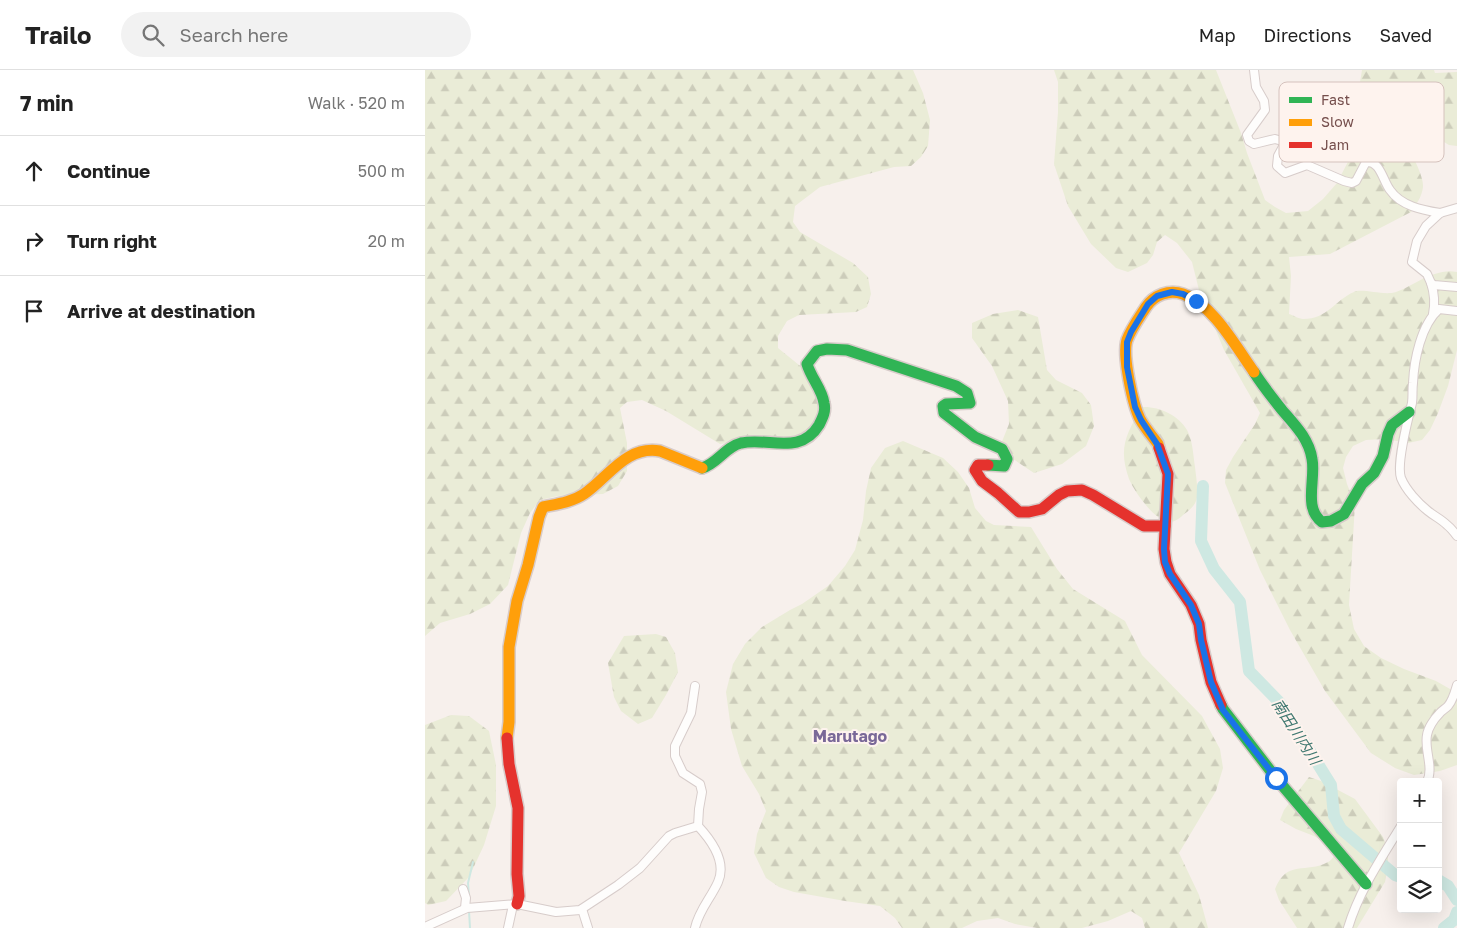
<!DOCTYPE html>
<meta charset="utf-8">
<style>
:root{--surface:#fff;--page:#f2f2f2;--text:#222;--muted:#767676;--line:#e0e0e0}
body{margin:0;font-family:"Golos Text","Noto Sans JP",sans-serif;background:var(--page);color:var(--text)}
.controls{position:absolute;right:15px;bottom:15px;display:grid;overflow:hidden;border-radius:5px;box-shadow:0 5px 20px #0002}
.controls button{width:45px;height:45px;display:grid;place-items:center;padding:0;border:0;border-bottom:1px solid var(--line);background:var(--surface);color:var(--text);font:25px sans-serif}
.stop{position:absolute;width:15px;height:15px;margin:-11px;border:4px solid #1a73e8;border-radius:50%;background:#fff}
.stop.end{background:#1a73e8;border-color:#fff;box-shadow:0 1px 5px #0008}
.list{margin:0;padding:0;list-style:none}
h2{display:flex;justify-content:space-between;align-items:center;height:65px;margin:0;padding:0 20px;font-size:21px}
h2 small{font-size:16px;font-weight:400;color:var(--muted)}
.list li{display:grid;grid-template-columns:32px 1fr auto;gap:15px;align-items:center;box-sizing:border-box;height:70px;padding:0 20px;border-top:1px solid var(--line)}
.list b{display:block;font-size:19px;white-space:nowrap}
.list em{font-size:16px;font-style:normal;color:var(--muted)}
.icon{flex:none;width:28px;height:28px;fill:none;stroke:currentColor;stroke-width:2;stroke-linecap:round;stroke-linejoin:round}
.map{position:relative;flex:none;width:1032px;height:858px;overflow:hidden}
header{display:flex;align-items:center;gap:30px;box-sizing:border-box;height:70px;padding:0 25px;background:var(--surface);border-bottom:1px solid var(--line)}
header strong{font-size:24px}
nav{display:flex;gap:28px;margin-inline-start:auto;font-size:18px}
.search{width:350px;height:45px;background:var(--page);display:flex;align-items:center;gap:12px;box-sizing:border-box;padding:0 18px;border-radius:28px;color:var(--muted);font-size:19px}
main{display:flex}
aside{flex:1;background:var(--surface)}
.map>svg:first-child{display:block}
</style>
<header>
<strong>Trailo</strong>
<div class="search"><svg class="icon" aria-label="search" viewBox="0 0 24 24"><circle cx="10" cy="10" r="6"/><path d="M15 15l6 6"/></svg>Search here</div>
<nav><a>Map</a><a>Directions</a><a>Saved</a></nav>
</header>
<main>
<aside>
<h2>7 min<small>Walk · 520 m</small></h2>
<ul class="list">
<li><svg class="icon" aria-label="ahead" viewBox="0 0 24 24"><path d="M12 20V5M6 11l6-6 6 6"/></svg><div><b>Continue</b></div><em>500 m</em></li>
<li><svg class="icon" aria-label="right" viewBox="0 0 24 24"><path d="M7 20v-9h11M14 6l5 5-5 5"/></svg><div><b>Turn right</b></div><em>20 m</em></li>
<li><svg class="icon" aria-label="arrive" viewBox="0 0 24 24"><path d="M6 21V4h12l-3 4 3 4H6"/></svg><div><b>Arrive at destination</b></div></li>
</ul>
</aside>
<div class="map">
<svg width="1032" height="858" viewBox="0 0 1032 858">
<defs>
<pattern id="forest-firs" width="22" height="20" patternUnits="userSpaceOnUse" patternTransform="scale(1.25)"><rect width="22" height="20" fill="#eaecd7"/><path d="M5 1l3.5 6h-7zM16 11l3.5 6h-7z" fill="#ccccba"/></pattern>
</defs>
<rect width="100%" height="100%" fill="#f7f0ec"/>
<g fill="url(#forest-firs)">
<path d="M0,0H488L498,23L505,50L503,76L496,87L486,96L469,97L395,117L370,136L368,152L375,162L428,193L443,207L446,224L442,237L431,242L374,245L362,251L353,266V278L400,316L406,335L397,357L390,364L340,368L295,374L241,341L217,330L202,332L195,338L202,373V401L193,416L178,424L133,426L115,430L105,443L96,463L83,515L65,534L45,544L15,553L0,566Z"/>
<path d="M629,0H791L816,63L822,83L840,130L850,137L861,143L883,141L898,129L912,113L927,84L931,36L937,0H1009L1010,3L1032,2V76L1024,75L1004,63H988L981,73C986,83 999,106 998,117C997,127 991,134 986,142L905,184L864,187L866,206L864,244C868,245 874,249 878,249C903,249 910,230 929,222C937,218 959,226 971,222C990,215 1011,197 1032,202V280L1023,316L1013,343L1005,360L997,370L983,373L960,369L941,370L928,376L921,387L918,398L922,414L930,434L924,535L929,559L939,576L956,588L979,599L1011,611L1032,623V695L1015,701L989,705L970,698L946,683L900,621L865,560L835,500L800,413L801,400L808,387L830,354L835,343L799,280L774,220L767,192L752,173L740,165L732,172L728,185L722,193L703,202L691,198L666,174L643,136L629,94L633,42V12Z"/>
<path d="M593,240L613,247L622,300L631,310L657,323L666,335L669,356L661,376L637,394L609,403L585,387L576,374L584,354L583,331L567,296L547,268V253L568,244Z"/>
<path d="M717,337C733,336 754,345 762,360C768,371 768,385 770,397C771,406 774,424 771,431C769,437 762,442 758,445C753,450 748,453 741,451C728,448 709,421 704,409C693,378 701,364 717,337Z"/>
<path d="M478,371L518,388L533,402L544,418L550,438L561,451L569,455L606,457L632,499L648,519L700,551L717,585L777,646L795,679L798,698L791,721L754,783L774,825L783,858H720L717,848L706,841L683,851L657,858H612L590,854L573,848L552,851L537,858H477L470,848L455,836L420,831L369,822L354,817L341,808L329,783L332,764L341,741L334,724L317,696L306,659L301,622L308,594L320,574L337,557L365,540L377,534L403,516L420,496L430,480L438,450L441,421L446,398L460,378Z"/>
<path d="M231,564L241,567L250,583L253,602L241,625L227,648L213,654L196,641L189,627L183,593L199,566Z"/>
<path d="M26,645L44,646L64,661L71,695V736L59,775L44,807L21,831L3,835L0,833V655Z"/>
<path d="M884,707L896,711L930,729L958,767L963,780V797L960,812L932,858H872L854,830L850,819C862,789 881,804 903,792C906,791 908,787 911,784L902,774L889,766L871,759L855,750L859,740Z"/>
</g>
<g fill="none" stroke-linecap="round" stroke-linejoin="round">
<g stroke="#cee8e2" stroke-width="2">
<path d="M44,826L43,813L48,792"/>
<path d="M44,841L45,858"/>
</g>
<g stroke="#cee8e2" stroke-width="12">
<path d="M778,416L776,471L789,499L815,532L824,601L855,633L906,715L909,746L916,759L970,805L976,807"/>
<path d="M1013,810L1023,816L1032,830"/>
<path d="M1019,858L1029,850L1032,842"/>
</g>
<defs>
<g id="street">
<path d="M829,0L831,17L839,31L840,40L822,65L824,71L829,74L850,69L857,71L859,75L853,86L852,96L860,103L882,95L919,111L927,113L931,111L941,92C955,90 958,111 965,120C976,136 997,140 1015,143"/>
<path d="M1032,138L1015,143L1001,156L992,171L987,192L1002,204L1006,213L1009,215L1032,217"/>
<path d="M1006,213C1009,222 1010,234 1008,244"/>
<path d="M1032,241L1014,239C996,255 989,290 988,313C987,320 988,326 987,333C983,349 971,394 976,408C981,420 993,433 1003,441C1009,446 1016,449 1022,455C1026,458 1029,462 1032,466"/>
<path d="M270,616L266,643L250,676V686L258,703L275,714L277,722L274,739L273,756C286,770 302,792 293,812C286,828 274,840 270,858"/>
<path d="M1002,712C1009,697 999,680 1002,665C1003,658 1009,649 1014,644C1016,641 1020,639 1023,636C1028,630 1030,622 1032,615"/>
<path d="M38,819L41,828L40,838"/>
<path d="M157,839L163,858"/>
<path d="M0,857L42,838L92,834L131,842L155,840L193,815L215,798L244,766L250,763L273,756"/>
<path d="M83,858L88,835"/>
<path d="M923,858C934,821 956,789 976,756"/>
</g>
<g id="fast">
<path d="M829,302C837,315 847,327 857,340C870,355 884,369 887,389C891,409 878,438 897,452L906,451L919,444L937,414L949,403L958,386L963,364L967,355L984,342"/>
<path d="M277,398C292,394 300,377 316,373C344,367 375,386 394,355C398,347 401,341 399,333C397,319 386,308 382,294L392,281L402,279L422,280L531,316L542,323L545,333L521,334L518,336L519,343L550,367L577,379L582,389L579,396L563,395"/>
<path d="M796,635L798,639L851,708L941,814"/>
</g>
<g id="slow">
<path d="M734,378L733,374C727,366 720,358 715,349C708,335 697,285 702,270C706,259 714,248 721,237C729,225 744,219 758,224C788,234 811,277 829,302"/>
<path d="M82,668L84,652V577L92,531L103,495L114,447L118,437C132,434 147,432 159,424C183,408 201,375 235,381L277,398"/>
</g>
<g id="jam">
<path d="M734,378L743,404L739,479L741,492L745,504L766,535L774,554L776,570L786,612L796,635"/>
<path d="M563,395H553L550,400L557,411L573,423L594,442H604L617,439L634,425L642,421L657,420L668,425L719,456H740"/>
<path d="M82,668L84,694L93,738L92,804L94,826L92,834"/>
</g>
</defs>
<use href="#street" stroke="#d7ccca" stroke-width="10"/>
<use href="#fast" stroke="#d8ccca" stroke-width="14"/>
<use href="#slow" stroke="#d8ccca" stroke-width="14"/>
<use href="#jam" stroke="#d8ccca" stroke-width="14"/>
<use href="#street" stroke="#fefdfc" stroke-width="8"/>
<use href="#fast" stroke="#30b455" stroke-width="11"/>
<use href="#slow" stroke="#ff9f0a" stroke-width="11"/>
<use href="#jam" stroke="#e5322d" stroke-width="11"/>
</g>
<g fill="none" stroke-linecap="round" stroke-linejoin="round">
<path stroke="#1a73e8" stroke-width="6" d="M771,231L758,224L747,222L732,226L723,234L706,262L702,272V297L710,337L716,350L732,374L743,404L739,479L740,492L745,504L766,535L774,554L776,570L786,612L798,640L851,708"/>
</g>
<g text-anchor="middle" stroke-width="4" stroke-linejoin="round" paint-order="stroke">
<g font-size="15" font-style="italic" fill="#407971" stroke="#fef3ee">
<text transform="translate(871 662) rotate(57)" y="5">南田川内川</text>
</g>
<g font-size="16" font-weight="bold" fill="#796898" stroke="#fef3ee">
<text x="425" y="672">Marutago</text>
</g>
</g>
<rect x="854" y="12" width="165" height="80" rx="8" fill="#fef3ee" stroke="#d5c2bd" stroke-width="1"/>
<rect x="864" y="27" width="23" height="6" fill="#30b455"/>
<rect x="864" y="49" width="23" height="7" fill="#ff9f0a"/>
<rect x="864" y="72" width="23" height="6" fill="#e5322d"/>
<g font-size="14" fill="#754e4c">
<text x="896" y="35">Fast</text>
<text x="896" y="57">Slow</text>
<text x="896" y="80">Jam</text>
</g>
</svg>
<div class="controls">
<button>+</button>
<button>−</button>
<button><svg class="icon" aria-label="layers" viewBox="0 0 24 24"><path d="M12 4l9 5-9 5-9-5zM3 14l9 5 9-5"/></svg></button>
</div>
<div class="stop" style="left:851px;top:708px"></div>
<div class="stop end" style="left:771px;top:231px"></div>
</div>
</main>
